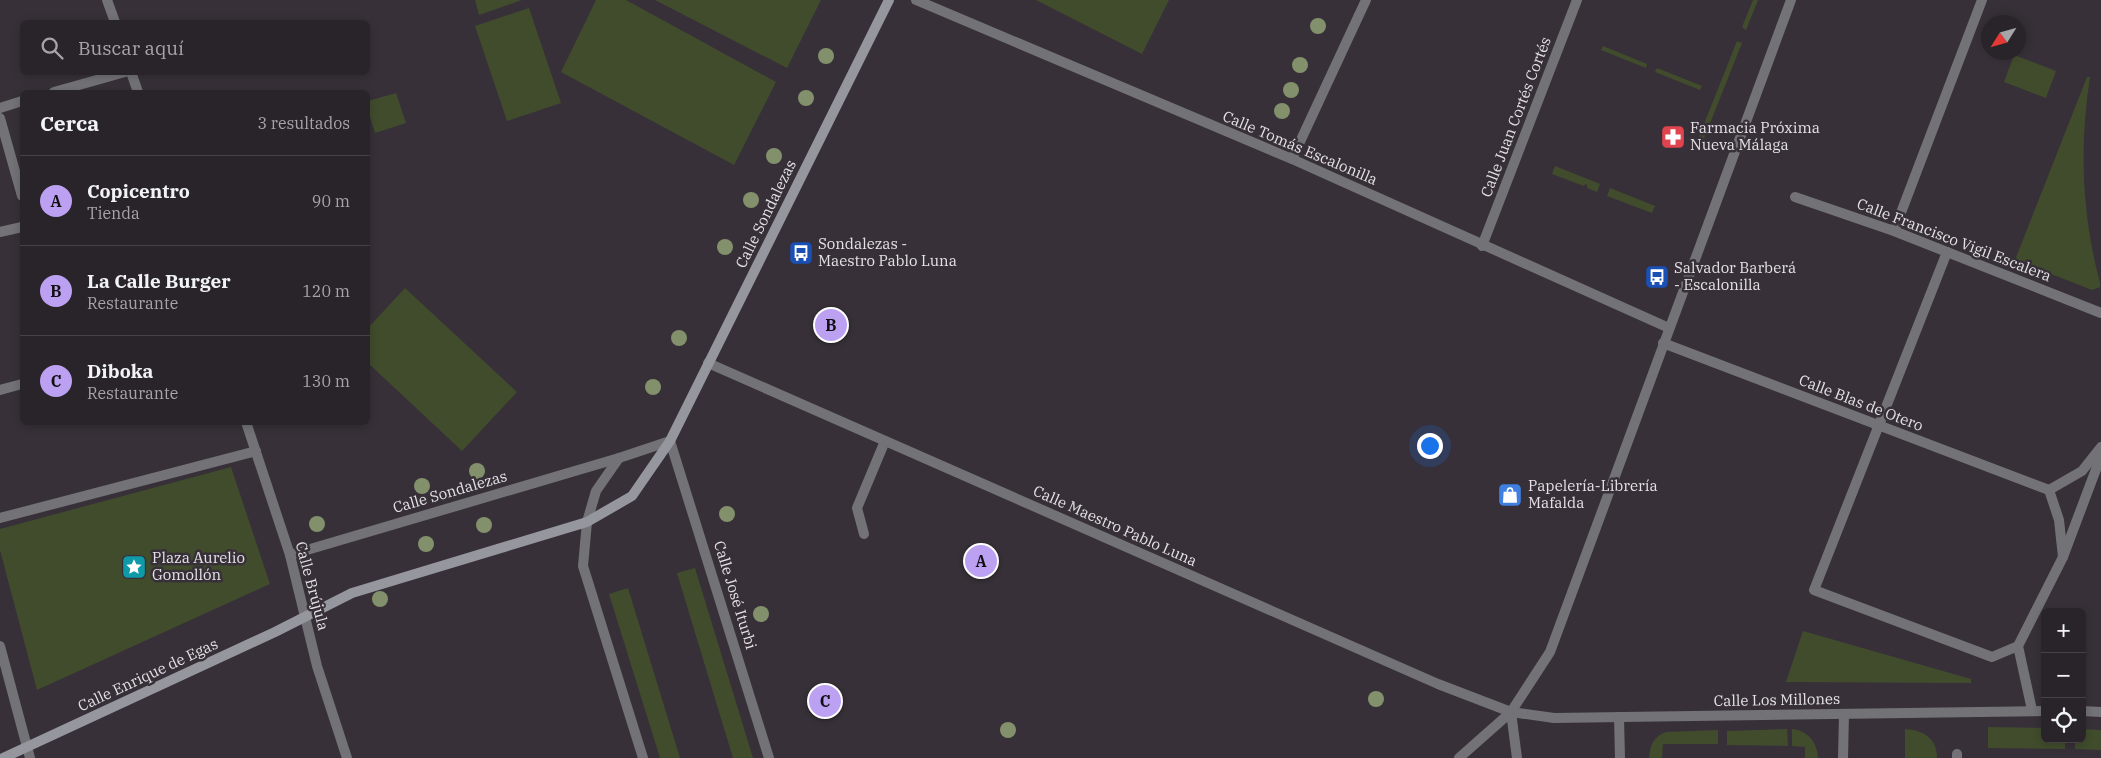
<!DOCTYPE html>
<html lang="es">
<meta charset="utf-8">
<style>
:root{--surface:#29242a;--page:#353036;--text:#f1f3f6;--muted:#a5a4a8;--line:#454147;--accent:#bca0f2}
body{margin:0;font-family:"IBM Plex Serif",serif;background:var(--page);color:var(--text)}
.controls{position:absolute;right:15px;bottom:15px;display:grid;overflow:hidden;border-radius:8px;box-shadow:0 2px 8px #0003}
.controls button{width:45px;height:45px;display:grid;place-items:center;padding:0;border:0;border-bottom:1px solid var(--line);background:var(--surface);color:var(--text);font:25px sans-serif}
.compass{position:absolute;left:1981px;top:15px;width:45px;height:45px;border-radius:50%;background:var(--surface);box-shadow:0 2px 8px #0003;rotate:233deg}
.you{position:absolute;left:1429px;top:445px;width:18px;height:18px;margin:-12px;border:4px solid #fff;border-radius:50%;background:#1a73e8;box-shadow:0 0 0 8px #1a73e833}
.badge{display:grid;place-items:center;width:32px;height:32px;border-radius:50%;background:var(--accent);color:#111;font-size:16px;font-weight:700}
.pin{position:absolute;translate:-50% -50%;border:2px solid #fff;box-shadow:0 1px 5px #0006}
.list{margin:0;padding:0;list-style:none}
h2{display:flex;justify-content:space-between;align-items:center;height:65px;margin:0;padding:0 20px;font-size:21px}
h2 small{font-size:16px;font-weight:400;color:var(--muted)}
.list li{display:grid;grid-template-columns:32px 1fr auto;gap:15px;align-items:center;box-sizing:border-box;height:90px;padding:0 20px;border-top:1px solid var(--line)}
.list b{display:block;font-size:19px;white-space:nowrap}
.list p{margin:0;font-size:16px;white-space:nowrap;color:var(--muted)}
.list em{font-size:16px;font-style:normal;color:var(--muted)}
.icon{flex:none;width:28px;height:28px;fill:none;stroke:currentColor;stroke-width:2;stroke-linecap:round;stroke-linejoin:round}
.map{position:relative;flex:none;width:2101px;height:758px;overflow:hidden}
.search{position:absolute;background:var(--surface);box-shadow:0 2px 8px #0003;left:20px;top:20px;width:350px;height:55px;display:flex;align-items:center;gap:12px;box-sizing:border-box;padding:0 18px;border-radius:8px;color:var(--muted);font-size:19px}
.panel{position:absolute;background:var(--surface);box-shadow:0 2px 8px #0003;left:20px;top:90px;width:350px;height:335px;border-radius:8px}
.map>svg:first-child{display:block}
</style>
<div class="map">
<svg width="2101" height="758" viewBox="0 0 2101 758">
<rect width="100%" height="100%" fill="#373038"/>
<g fill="#414c2d">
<path d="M475,0H522L479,15Z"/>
<path d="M596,0H626L776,82L734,165L561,72Z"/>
<path d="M655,0H821L787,68Z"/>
<path d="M1036,0H1169L1142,54Z"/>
<path d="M1753,0H1758L1746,30L1742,27Z"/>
<path d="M529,8L561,103L507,121L475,26Z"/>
<path d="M1737,41L1742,43L1699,151L1694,149Z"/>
<path d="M1603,46L1647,64L1646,68L1601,50Z"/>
<path d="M2014,55L2056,71L2046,98L2004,82Z"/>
<path d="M1657,68L1702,86L1700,90L1655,72Z"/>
<path d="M2087,77H2090C2079,147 2082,215 2100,283V287L2092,290L2015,260Z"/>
<path d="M396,93L406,123L375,133L368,110V101Z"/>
<path d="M1555,166L1600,184L1597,192L1587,188V185L1585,184L1584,186L1552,174Z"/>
<path d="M1610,188L1655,206L1652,213L1607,196Z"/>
<path d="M405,288L517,392L462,451L368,363V328Z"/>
<path d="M231,467L270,584L37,690L0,550V529Z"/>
<path d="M695,568L753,758H733L677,573Z"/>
<path d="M628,588L680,758H660L609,594Z"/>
<path d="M1803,631L1971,679V683L1786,682Z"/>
<path d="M1988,727L2045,728V739H2065V749L1988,748Z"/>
<path d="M1787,729L1788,746L1727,745V731Z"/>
<path d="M1792,729C1807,730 1818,743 1818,758H1805V747L1792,746Z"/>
<path d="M1905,729C1923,730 1937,738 1937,758H1905Z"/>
<path d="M2082,729L2101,730V750L2075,749V739H2082Z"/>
<path d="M1718,730V744H1663L1662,758H1649C1650,745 1653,737 1666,732Z"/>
</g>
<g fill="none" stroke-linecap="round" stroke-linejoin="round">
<g stroke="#737277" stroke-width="10">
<path d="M54,92L125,72"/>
<path d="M0,108L22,101"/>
<path d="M0,118L22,196"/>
<path d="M0,232L22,227"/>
<path d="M864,534L857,508L885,441"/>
</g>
<g stroke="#737277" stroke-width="10">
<path d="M107,0L115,22"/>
<path d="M916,0L1292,159L1669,328"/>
<path d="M131,72L138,92"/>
<path d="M1292,159L1366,0"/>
<path d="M1795,197L1894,231L2101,313"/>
<path d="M1894,231L1982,0"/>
<path d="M1482,246L1577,0"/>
<path d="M1947,252L1814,590L1992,657L2018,646"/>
<path d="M1663,343L2049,490L2059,520L2063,557"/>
<path d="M708,363L1438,684L1511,712L1554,718L2045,711"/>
<path d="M0,390L22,384"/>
<path d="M246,422L290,555L317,666L347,758"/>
<path d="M619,458L596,491L587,522L583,566L643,758"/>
<path d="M2049,490L2082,471L2101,447"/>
<path d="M0,518L256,451"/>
<path d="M290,555L619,458L670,441L769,758"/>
<path d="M0,646L30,758"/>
<path d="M2032,710L2018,646L2063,557L2101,456"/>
<path d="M2082,711L2101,712"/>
<path d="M1511,712L1517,758"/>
<path d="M1619,717L1620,758"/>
<path d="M1459,758L1511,712L1550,652L1791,0"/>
<path d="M1843,758L1844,714"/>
<path d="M1957,758V754"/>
</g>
<path stroke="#96969e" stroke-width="10" d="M3,758L275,632L352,593L587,522L632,496L670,441L889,0"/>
</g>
<g fill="#83906c">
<circle cx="1318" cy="26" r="8"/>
<circle cx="826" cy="56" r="8"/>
<circle cx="1300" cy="65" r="8"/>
<circle cx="1291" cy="90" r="8"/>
<circle cx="806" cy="98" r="8"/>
<circle cx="1282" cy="111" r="8"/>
<circle cx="774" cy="156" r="8"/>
<circle cx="751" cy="200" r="8"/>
<circle cx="725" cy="247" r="8"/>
<circle cx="679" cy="338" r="8"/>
<circle cx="653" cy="387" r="8"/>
<circle cx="477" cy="471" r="8"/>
<circle cx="422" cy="486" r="8"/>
<circle cx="727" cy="514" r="8"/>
<circle cx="317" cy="524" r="8"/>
<circle cx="484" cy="525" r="8"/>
<circle cx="426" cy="544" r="8"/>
<circle cx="380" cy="599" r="8"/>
<circle cx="761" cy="614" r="8"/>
<circle cx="1376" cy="699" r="8"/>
<circle cx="1008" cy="730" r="8"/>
</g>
<defs>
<symbol id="pharmacy-square" viewBox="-11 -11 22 22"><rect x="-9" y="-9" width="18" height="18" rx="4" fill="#e0444e" stroke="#373038"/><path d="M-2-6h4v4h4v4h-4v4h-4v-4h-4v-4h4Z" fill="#fff"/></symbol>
<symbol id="bus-square" viewBox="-11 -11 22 22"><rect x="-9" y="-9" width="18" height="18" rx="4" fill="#1a4fb4" stroke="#373038"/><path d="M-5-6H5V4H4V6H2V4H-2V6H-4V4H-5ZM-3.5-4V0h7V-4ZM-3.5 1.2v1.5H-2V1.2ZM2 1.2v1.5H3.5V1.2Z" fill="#fff"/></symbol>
<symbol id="shop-square" viewBox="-11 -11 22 22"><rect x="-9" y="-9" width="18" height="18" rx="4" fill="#3f7fe0" stroke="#373038"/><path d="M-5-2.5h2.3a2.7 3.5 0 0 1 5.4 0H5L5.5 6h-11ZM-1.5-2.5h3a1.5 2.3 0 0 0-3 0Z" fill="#fff"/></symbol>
<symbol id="sight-square" viewBox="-11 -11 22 22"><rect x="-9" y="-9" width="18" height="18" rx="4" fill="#0f9aa8" stroke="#373038"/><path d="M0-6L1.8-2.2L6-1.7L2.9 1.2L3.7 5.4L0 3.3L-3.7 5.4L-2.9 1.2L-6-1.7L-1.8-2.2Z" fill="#fff"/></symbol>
</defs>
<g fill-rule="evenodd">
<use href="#pharmacy-square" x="1659" y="123" width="28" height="28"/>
<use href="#bus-square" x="787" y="239" width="28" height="28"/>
<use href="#bus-square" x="1643" y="263" width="28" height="28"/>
<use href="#shop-square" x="1496" y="481" width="28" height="28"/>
<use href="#sight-square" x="120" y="553" width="28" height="28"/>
</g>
<g text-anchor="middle" stroke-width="5" stroke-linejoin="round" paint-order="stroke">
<g font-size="15" fill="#e5e1e6" stroke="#373038">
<text transform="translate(1516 117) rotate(-69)" y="5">Calle Juan Cortés Cortés</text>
<text transform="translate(1300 148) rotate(23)" y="5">Calle Tomás Escalonilla</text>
<text transform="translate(766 214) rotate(-64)" y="5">Calle Sondalezas</text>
<text transform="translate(1954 240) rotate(21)" y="5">Calle Francisco Vigil Escalera</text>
<text transform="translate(1861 403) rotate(21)" y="5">Calle Blas de Otero</text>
<text transform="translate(450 492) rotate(-16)" y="5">Calle Sondalezas</text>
<text transform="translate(1115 526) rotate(24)" y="5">Calle Maestro Pablo Luna</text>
<text transform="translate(312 586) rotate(75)" y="5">Calle Brújula</text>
<text transform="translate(735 595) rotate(73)" y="5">Calle José Iturbi</text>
<text transform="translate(148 675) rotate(-25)" y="5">Calle Enrique de Egas</text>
<text transform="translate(1777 700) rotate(-1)" y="5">Calle Los Millones</text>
</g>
<g font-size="15" fill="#e5e1e6" stroke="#373038" text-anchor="start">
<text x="1690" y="133">Farmacia Próxima<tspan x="1690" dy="17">Nueva Málaga</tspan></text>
<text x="818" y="249">Sondalezas -<tspan x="818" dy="17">Maestro Pablo Luna</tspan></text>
<text x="1674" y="273">Salvador Barberá<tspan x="1674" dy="17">- Escalonilla</tspan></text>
<text x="1528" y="491">Papelería-Librería<tspan x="1528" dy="17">Mafalda</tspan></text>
<text x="152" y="563">Plaza Aurelio<tspan x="152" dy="17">Gomollón</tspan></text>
</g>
</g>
</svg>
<div class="controls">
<button>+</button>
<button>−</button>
<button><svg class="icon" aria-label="locate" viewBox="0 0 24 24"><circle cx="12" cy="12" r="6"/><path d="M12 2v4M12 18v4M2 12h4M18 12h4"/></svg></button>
</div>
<svg class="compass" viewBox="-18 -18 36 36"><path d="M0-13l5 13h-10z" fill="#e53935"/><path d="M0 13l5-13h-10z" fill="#a5a4a8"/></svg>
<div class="you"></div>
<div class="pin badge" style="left:981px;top:561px">A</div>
<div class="pin badge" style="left:831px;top:325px">B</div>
<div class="pin badge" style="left:825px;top:701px">C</div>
<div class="search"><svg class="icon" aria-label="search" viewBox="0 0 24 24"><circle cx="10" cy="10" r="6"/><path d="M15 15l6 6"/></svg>Buscar aquí</div>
<section class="panel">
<h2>Cerca<small>3 resultados</small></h2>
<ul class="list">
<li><span class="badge">A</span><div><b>Copicentro</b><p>Tienda</p></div><em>90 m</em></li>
<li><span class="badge">B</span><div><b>La Calle Burger</b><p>Restaurante</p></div><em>120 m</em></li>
<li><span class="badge">C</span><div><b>Diboka</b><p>Restaurante</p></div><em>130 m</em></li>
</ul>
</section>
</div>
